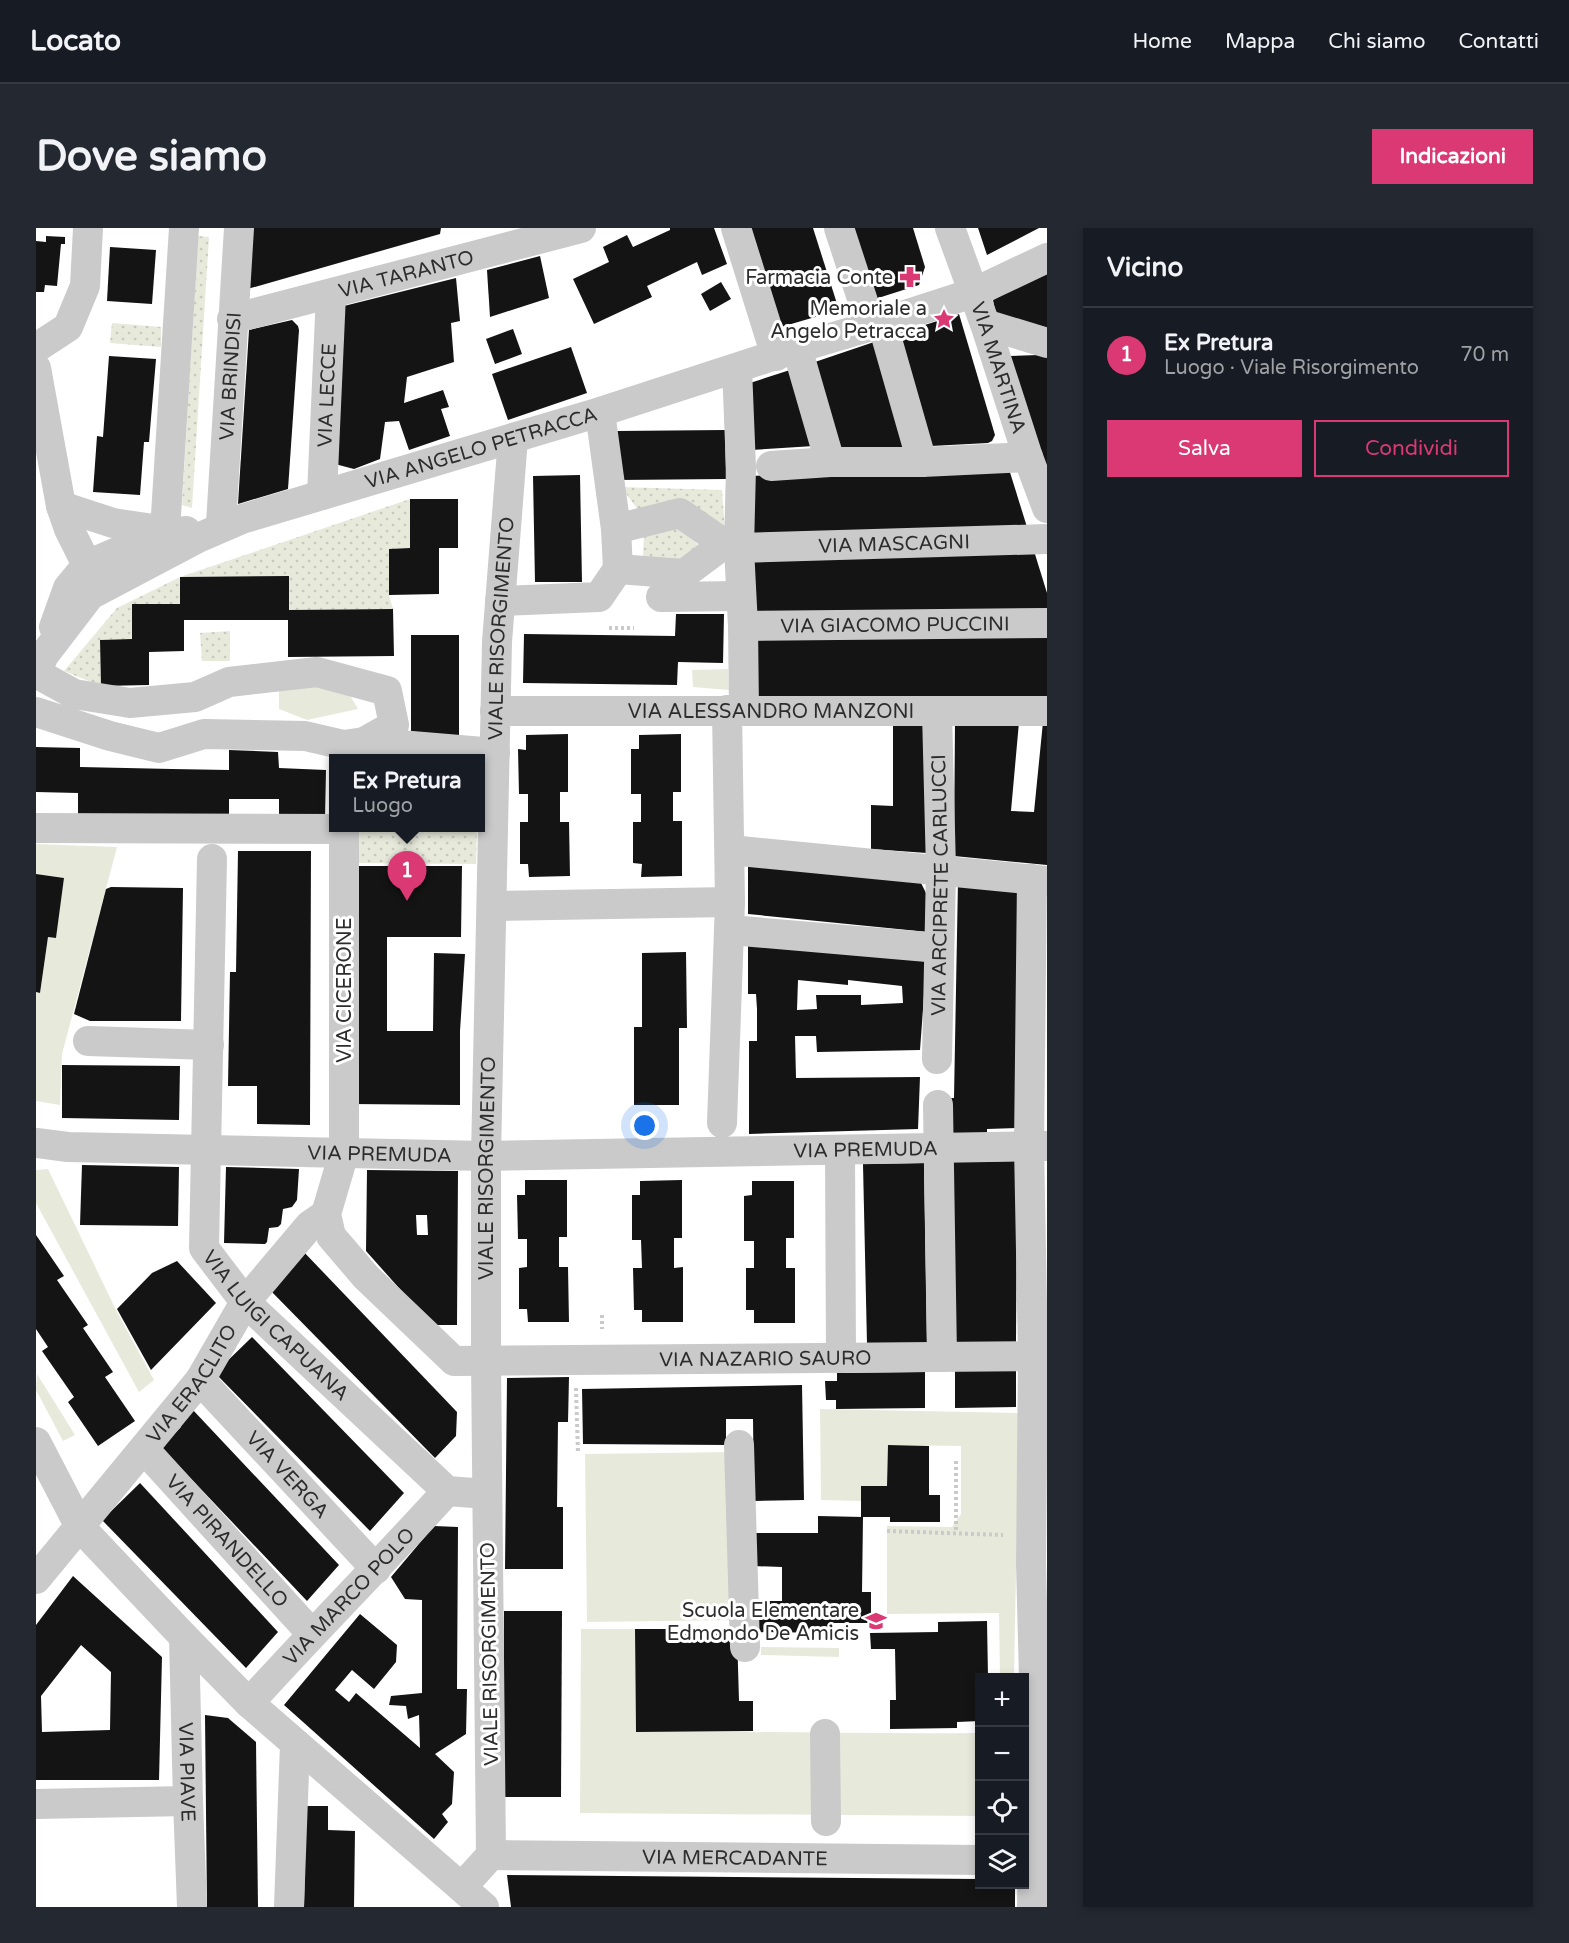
<!DOCTYPE html>
<html lang="it">
<meta charset="utf-8">
<style>
:root{--surface:#171b24;--page:#242831;--text:#f1f3f6;--muted:#9ea1a6;--line:#363941;--accent:#da3974}
body{margin:0;font-family:"Varela Round",sans-serif;background:var(--page);color:var(--text)}
.controls{position:absolute;right:18px;bottom:18px;display:grid;overflow:hidden;border-radius:0px;box-shadow:0 3px 9px #0003}
.controls button{width:54px;height:54px;display:grid;place-items:center;padding:0;border:0;border-bottom:2px solid var(--line);background:var(--surface);color:var(--text);font:30px sans-serif}
.you{position:absolute;left:609px;top:898px;width:21px;height:21px;margin:-15px;border:4px solid #fff;border-radius:50%;background:#1a73e8;box-shadow:0 0 0 9px #1a73e833}
.badge{display:grid;place-items:center;width:39px;height:39px;border-radius:50%;background:var(--accent);color:#fff;font-size:20px;font-weight:700}
.pin{position:absolute;translate:-50% -50px;filter:drop-shadow(0 2px 3px #0008)}
.pin::after{content:'';position:absolute;top:32px;width:21px;height:18px;background:inherit;clip-path:polygon(0 0,100% 0,50% 100%)}
.popup{position:absolute;left:293px;top:526px;width:156px;height:78px;box-sizing:border-box;display:grid;place-content:center;border-radius:0px;background:var(--surface);filter:drop-shadow(0 2px 4px #0005);font-size:20px;white-space:nowrap;color:var(--muted)}
.popup b{font-size:22px;color:var(--text)}
.popup::after{content:'';position:absolute;left:50%;top:100%;margin-left:-12px;border:12px solid transparent;border-top-color:var(--surface)}
.list{margin:0;padding:0;list-style:none}
h2{display:flex;justify-content:space-between;align-items:center;height:78px;margin:0;padding:0 24px;font-size:26px}
h2 small{font-size:20px;font-weight:400;color:var(--muted)}
.list li{display:grid;grid-template-columns:39px 1fr auto;gap:18px;align-items:center;box-sizing:border-box;height:96px;padding:0 24px;border-top:2px solid var(--line)}
.list b{display:block;font-size:22px;white-space:nowrap}
.list p{margin:0;font-size:20px;white-space:nowrap;color:var(--muted)}
.list em{font-size:20px;font-style:normal;color:var(--muted)}
.actions{display:flex;gap:12px;padding:18px 24px}
.actions a{flex:1;padding:14px 0;border:2px solid var(--accent);border-radius:0px;text-align:center;font-size:21px;color:var(--accent)}
.actions .main{background:var(--accent);color:#fff}
.icon{flex:none;width:33px;height:33px;fill:none;stroke:currentColor;stroke-width:2;stroke-linecap:round;stroke-linejoin:round}
.map{position:relative;flex:none;width:1011px;height:1679px;overflow:hidden;border-radius:0px}
header{display:flex;align-items:center;gap:36px;box-sizing:border-box;height:84px;padding:0 30px;background:var(--surface);border-bottom:2px solid var(--line)}
header strong{font-size:28px}
nav{display:flex;gap:33px;margin-inline-start:auto;font-size:21px}
.intro{display:flex;align-items:center;justify-content:space-between;box-sizing:border-box;height:144px;padding:0 36px}
h1{margin:0;font-size:42px}
.button{padding:15px 27px;border-radius:0px;background:var(--accent);color:#fff;font-size:21px;font-weight:700}
main{display:flex;gap:36px;padding:0 36px}
aside{flex:1;background:var(--surface);border-radius:0px;box-shadow:0 3px 9px #0003}
.map>svg:first-child{display:block}
</style>
<header>
<strong>Locato</strong>
<nav><a>Home</a><a>Mappa</a><a>Chi siamo</a><a>Contatti</a></nav>
</header>
<div class="intro"><h1>Dove siamo</h1><a class="button">Indicazioni</a></div>
<main>
<div class="map">
<svg width="1011" height="1679" viewBox="0 0 1011 1679">
<defs>
<pattern id="park-dots" width="8" height="8" patternUnits="userSpaceOnUse" patternTransform="scale(1.5)"><rect width="8" height="8" fill="#e7eadb"/><path d="M2 2h.1M6 6h.1" fill="none" stroke="#c6c9bc" stroke-width="1.8" stroke-linecap="round"/></pattern>
</defs>
<rect width="100%" height="100%" fill="#fff"/>
<g fill="url(#park-dots)">
<path d="M162,8L173,9L156,280L146,277Z"/>
<path d="M76,95L125,99V119L74,115Z"/>
<path d="M585,259L686,262L689,303L603,283Z"/>
<path d="M374,271V320L353,321V367L357,381L253,382L252,348L144,349V376H96V411L64,412L65,458L28,443L81,380L144,349Z"/>
<path d="M641,299L666,320L638,334L607,329L608,304Z"/>
<path d="M194,403V433H166L164,405Z"/>
<path d="M323,600H441L440,636L322,635Z"/>
</g>
<g fill="#e7eadb">
<path d="M692,441L693,462L657,459L656,442Z"/>
<path d="M243,454L309,459L322,481L271,492L243,481Z"/>
<path d="M0,616L81,619L26,826L24,877L0,873V764L4,765L12,709L20,710L28,650L0,646Z"/>
<path d="M12,941L80,1082L118,1152L103,1164L0,975V942Z"/>
<path d="M1,1146L39,1207L27,1213L0,1162Z"/>
<path d="M784,1181L983,1185L978,1449H964L963,1385L851,1386V1298L916,1299L925,1286V1218L852,1217L851,1258H826L825,1273L785,1272Z"/>
<path d="M697,1224L700,1392L551,1394L549,1226Z"/>
<path d="M545,1401H599L600,1504C715,1503 829,1506 943,1505V1588L544,1585Z"/>
<path d="M725,1419L803,1420V1429L725,1427Z"/>
</g>
<g fill="#141414" fill-rule="evenodd">
<path d="M213,0H405L404,6L208,62Z"/>
<path d="M634,0H678L691,36L666,47L661,34L611,58L616,69L558,96L537,51L573,34L567,19L591,7L597,19L634,2Z"/>
<path d="M714,0H777L803,82L745,99Z"/>
<path d="M818,0H877L889,39L883,57L839,71Z"/>
<path d="M942,0H1003L951,27Z"/>
<path d="M10,8L29,9V16H25L21,58L9,57L8,64H0V13L10,14Z"/>
<path d="M74,19L120,22L116,76L71,73Z"/>
<path d="M504,28L513,70L454,89L451,42Z"/>
<path d="M1011,40V103L960,87L957,72Z"/>
<path d="M420,50L424,93L415,95L418,134L371,149L368,175L407,162L413,179L405,181L414,208L373,222L363,193L349,194L344,231L318,241L299,236L308,78Z"/>
<path d="M685,54L695,71L674,83L665,66Z"/>
<path d="M923,86L959,207L956,213L952,215L895,218L861,106Z"/>
<path d="M256,92L262,98L263,102L252,261L202,276L213,102Z"/>
<path d="M477,101L486,126L459,136L450,111Z"/>
<path d="M838,114L871,219L804,222L776,135Z"/>
<path d="M535,119L551,165L472,192L456,146Z"/>
<path d="M1003,127L1011,129V248L973,128Z"/>
<path d="M73,128L120,131L113,214H108L104,267L57,264L61,208L67,209Z"/>
<path d="M754,142L778,218L715,222L711,156Z"/>
<path d="M689,202L690,251L581,252V203Z"/>
<path d="M972,238L991,299L714,308L712,248Z"/>
<path d="M544,247L546,354H499L497,248Z"/>
<path d="M374,271H422V320H403V366L353,367V321L374,320Z"/>
<path d="M998,323L1011,365V384L716,387L715,332Z"/>
<path d="M253,348V382L357,381L358,428L252,429V392H148V423L113,424V457L65,458L64,412L96,411V376H144V349Z"/>
<path d="M640,386H688L687,435L642,434L641,457L487,455L488,406L639,408Z"/>
<path d="M1011,406V470L718,472L716,409Z"/>
<rect x="375" y="407" width="48" height="108"/>
<path d="M857,493L889,494L891,625L835,621V577L857,578Z"/>
<path d="M919,493L983,494L975,583L998,584L1007,494H1011V637L918,628Z"/>
<path d="M532,506V564H524V594H533L534,648L493,649L492,636H484V594H492V566H483L482,521L490,522V507Z"/>
<path d="M645,506V564H637V593H646V648L605,649L606,636L597,635V594H605V566H595V521H603V507Z"/>
<path d="M0,519L44,520V539L136,541L193,542V522L242,524L243,540L290,542L289,592L243,590V571H193V589L42,587V565L0,564Z"/>
<path d="M202,623H275L274,897L221,896V858H192L194,744H200Z"/>
<path d="M712,636L883,651L891,667L892,704L712,686Z"/>
<path d="M316,638H426L425,709H351V803H397L398,725L429,726L424,803V877L315,876Z"/>
<path d="M0,646L28,650L20,710L12,709L4,765L0,764Z"/>
<path d="M922,653L981,658V900L951,901V909H911V870H918Z"/>
<path d="M75,659L147,660L145,793H54L38,786L70,661Z"/>
<path d="M712,713L891,727L884,822L781,824L780,808H759L760,850L884,849L882,901L713,906V813H721V781L720,766H712ZM762,752L812,757V752L866,758L867,775L825,777V767H780L781,781L761,782Z"/>
<path d="M650,724L651,800H643V877H598V799H606V725Z"/>
<path d="M26,837L144,838L143,892L26,890Z"/>
<path d="M981,933L980,1114L919,1115L917,934Z"/>
<path d="M888,935L891,1115L831,1116L827,936Z"/>
<path d="M46,937L143,939L142,998L44,997Z"/>
<path d="M190,939L263,941L261,972L256,979L247,981L245,996L242,999L233,1000L231,1014L229,1016L188,1015Z"/>
<path d="M331,942L422,943L421,1097H396L330,1023ZM380,987H391L392,1007H381Z"/>
<path d="M489,952H531V1009H523V1039H532L533,1094H492L491,1081H483V1040L491,1039V1011H482L481,967H489Z"/>
<path d="M646,952V1010H638V1040L647,1039V1094H606V1082H598L597,1040H606L605,1012H596V967H604V953Z"/>
<path d="M716,953H758V1010H750V1040H759V1095H718V1082H710V1040H718V1013H708V968L716,967Z"/>
<path d="M0,1007L28,1048L21,1052L52,1097L47,1100L77,1144L69,1149L99,1193L62,1218L32,1174L38,1169L6,1123L12,1119L0,1101Z"/>
<path d="M265,1021L421,1184L420,1208L399,1230L232,1060Z"/>
<path d="M141,1033L180,1075L115,1142L81,1081L116,1045Z"/>
<path d="M216,1109L368,1265L334,1303L179,1145Z"/>
<path d="M980,1142V1179L919,1180V1143Z"/>
<path d="M889,1144V1180L800,1181V1172H790L789,1153H801V1145Z"/>
<path d="M533,1149L532,1194H522L521,1279H527V1341H469L471,1150Z"/>
<path d="M766,1157L768,1272L718,1273L717,1191H690V1217L547,1216L546,1161Z"/>
<path d="M156,1181L303,1337L271,1373L125,1219L145,1199L141,1195Z"/>
<path d="M852,1217L893,1218V1267H904V1294H854V1289H825V1258H851Z"/>
<path d="M104,1255L242,1404L210,1440L66,1292Z"/>
<path d="M782,1288L827,1289L826,1364H835V1395H796V1405L718,1404L719,1373H746V1339L717,1338V1305H782Z"/>
<path d="M398,1298L422,1299L421,1461H431L430,1506L399,1526L418,1544L416,1576L406,1586L412,1594L398,1611L248,1477L324,1386L361,1417L360,1434L338,1461L316,1442L299,1462L313,1474L320,1465L384,1520L383,1487L372,1491L370,1478L353,1477L355,1468L386,1465V1372L369,1371L355,1349Z"/>
<path d="M37,1348L126,1429L123,1552H0V1397ZM45,1417L75,1444L74,1502L6,1504L5,1468Z"/>
<path d="M468,1383H526L525,1569H467Z"/>
<path d="M951,1393L952,1449H944V1493L921,1494V1500L854,1501V1472H860L859,1421H835L834,1405L902,1404V1394Z"/>
<path d="M599,1401H632V1406L701,1405L703,1473H717V1503L600,1504Z"/>
<path d="M169,1487L192,1490L220,1514L222,1679H171Z"/>
<path d="M270,1578H292V1602L319,1603L318,1679H268Z"/>
<path d="M471,1647L944,1651V1656H979V1679H475Z"/>
</g>
<g fill="none" stroke-linecap="round" stroke-linejoin="round">
<g stroke="#cacaca" stroke-width="4" stroke-dasharray="3 3" stroke-linecap="butt">
<path d="M573,400H598"/>
<path d="M566,1087V1101"/>
<path d="M540,1160L542,1226"/>
<path d="M920,1233V1305"/>
<path d="M851,1303L967,1307"/>
</g>
<g stroke="#cacaca" stroke-width="30">
<path d="M700,0L740,128"/>
<path d="M803,0L835,98"/>
<path id="s1" d="M914,0L949,96L992,229L1011,280"/>
<path id="s2" d="M196,91L545,0"/>
<path d="M846,94L886,234"/>
<path d="M949,96L1011,115"/>
<path d="M0,120L32,99L49,58L52,0"/>
<path d="M761,120L794,234"/>
<path d="M0,140L25,278L33,301L51,337L53,357"/>
<path d="M701,140L705,240L703,320L707,398L708,483"/>
<path d="M735,238L794,234H886L992,229"/>
<path id="s3" d="M286,267L295,66"/>
<path d="M25,278L77,295L131,303"/>
<path id="s4" d="M185,296L203,0"/>
<path id="s5" d="M580,301L644,285L680,310L703,320L1011,311"/>
<path d="M129,303L148,0"/>
<path d="M582,341L648,346L691,314"/>
<path d="M625,369L705,368"/>
<path d="M464,373L563,369L582,341L580,301L564,184"/>
<path id="s6" d="M707,398L1011,395"/>
<path d="M18,399L32,360L51,337L109,312L150,303"/>
<path id="s7" d="M0,444L8,427L54,367L162,310L206,291L564,184L761,120L835,98L937,65L1011,30"/>
<path d="M0,445L38,466L94,475L159,469L193,454L281,444L351,463L358,497L328,514L308,517L269,508L168,506L123,520L74,508L0,484"/>
<path id="s8" d="M459,483H1011"/>
<path d="M328,514L459,525"/>
<path d="M0,600L308,601"/>
<path id="s9" d="M308,600V925L290,986L295,1008L330,1049L418,1133L1011,1128"/>
<path d="M694,622L1011,653"/>
<path id="s10" d="M176,631L168,1020L209,1074L411,1263L451,1266"/>
<path d="M996,651L993,918L997,1128L995,1335L999,1490L996,1679"/>
<path d="M456,678L694,674"/>
<path d="M694,702L903,720"/>
<path d="M52,813L173,817"/>
<path id="s11" d="M901,831L905,642L901,484"/>
<path d="M902,877L906,1129"/>
<path d="M686,895L694,674L691,482"/>
<path id="s12" d="M0,915L32,919L450,928L1011,918"/>
<path d="M804,922L805,1130"/>
<path id="s13" d="M164,1152L340,1341"/>
<path d="M0,1214L44,1299L148,1409L213,1475L448,1679"/>
<path d="M703,1217L709,1419"/>
<path id="s14" d="M108,1221L276,1406"/>
<path id="s15" d="M0,1351L164,1152L209,1074L274,997L290,986"/>
<path id="s16" d="M148,1409L152,1573L156,1679"/>
<path id="s17" d="M213,1475C278,1403 346,1335 411,1263"/>
<path d="M789,1506L790,1593"/>
<path d="M0,1576L152,1573"/>
<path id="s18" d="M455,1627L944,1632"/>
<path id="s19" d="M426,1659L455,1627L450,1133V928L461,414L477,210"/>
<path d="M253,1679L259,1516"/>
</g>
</g>
<defs>
<symbol id="pharmacy-bare" viewBox="-9 -9 18 18"><path d="M-2-6h4v4h4v4h-4v4h-4v-4h-4v-4h4Z" fill="#da3974" stroke="#fff" stroke-width="2.5" paint-order="stroke"/></symbol>
<symbol id="sight-bare" viewBox="-9 -9 18 18"><path d="M0-6L1.8-2.2L6-1.7L2.9 1.2L3.7 5.4L0 3.3L-3.7 5.4L-2.9 1.2L-6-1.7L-1.8-2.2Z" fill="#da3974" stroke="#fff" stroke-width="2.5" paint-order="stroke"/></symbol>
<symbol id="school-bare" viewBox="-9 -9 18 18"><path d="M0-5L7-2L0 1L-7-2ZM-4 1L0 2.5L4 1V4Q0 6-4 4Z" fill="#da3974" stroke="#fff" stroke-width="2.5" paint-order="stroke"/></symbol>
</defs>
<g fill-rule="evenodd">
<use href="#pharmacy-bare" x="859" y="34" width="30" height="30"/>
<use href="#sight-bare" x="893" y="76" width="30" height="30"/>
<use href="#school-bare" x="825" y="1378" width="30" height="30"/>
</g>
<g text-anchor="middle" stroke-width="6" stroke-linejoin="round" paint-order="stroke">
<g font-size="20" fill="#2d2d2d" stroke="#fff">
<text dy="7" stroke="none"><textPath href="#s2" startOffset="180">VIA TARANTO</textPath></text>
<text dy="7" stroke="none"><textPath href="#s1" startOffset="148">VIA MARTINA</textPath></text>
<text dy="7" stroke="none"><textPath href="#s4" startOffset="148">VIA BRINDISI</textPath></text>
<text dy="7" stroke="none"><textPath href="#s3" startOffset="100">VIA LECCE</textPath></text>
<text dy="7" stroke="none"><textPath href="#s7" startOffset="514">VIA ANGELO PETRACCA</textPath></text>
<text dy="7" stroke="none"><textPath href="#s5" startOffset="290">VIA MASCAGNI</textPath></text>
<text dy="7" stroke="none"><textPath href="#s6" startOffset="152">VIA GIACOMO PUCCINI</textPath></text>
<text dy="7" stroke="none"><textPath href="#s19" startOffset="1270">VIALE RISORGIMENTO</textPath></text>
<text dy="7" stroke="none"><textPath href="#s8" startOffset="276">VIA ALESSANDRO MANZONI</textPath></text>
<text dy="7" stroke="none"><textPath href="#s11" startOffset="174">VIA ARCIPRETE CARLUCCI</textPath></text>
<text transform="translate(308 762) rotate(-90)" y="7">VIA CICERONE</text>
<text dy="7" stroke="none"><textPath href="#s12" startOffset="830">VIA PREMUDA</textPath></text>
<text dy="7" stroke="none"><textPath href="#s12" startOffset="344">VIA PREMUDA</textPath></text>
<text dy="7" stroke="none"><textPath href="#s19" startOffset="730">VIALE RISORGIMENTO</textPath></text>
<text dy="7" stroke="none"><textPath href="#s10" startOffset="495">VIA LUIGI CAPUANA</textPath></text>
<text dy="7" stroke="none"><textPath href="#s9" startOffset="898">VIA NAZARIO SAURO</textPath></text>
<text dy="7" stroke="none"><textPath href="#s15" startOffset="250">VIA ERACLITO</textPath></text>
<text dy="7" stroke="none"><textPath href="#s13" startOffset="129">VIA VERGA</textPath></text>
<text dy="7" stroke="none"><textPath href="#s14" startOffset="124">VIA PIRANDELLO</textPath></text>
<text dy="7" stroke="none"><textPath href="#s17" startOffset="146">VIA MARCO POLO</textPath></text>
<text transform="translate(453 1426) rotate(-91)" y="7">VIALE RISORGIMENTO</text>
<text dy="7" stroke="none"><textPath href="#s16" startOffset="135">VIA PIAVE</textPath></text>
<text dy="7" stroke="none"><textPath href="#s18" startOffset="244">VIA MERCADANTE</textPath></text>
</g>
<g font-size="20" fill="#2d2d2d" stroke="#fff" text-anchor="end">
<text x="857" y="56">Farmacia Conte</text>
<text x="891" y="87">Memoriale a<tspan x="891" dy="23">Angelo Petracca</tspan></text>
<text x="823" y="1389">Scuola Elementare<tspan x="823" dy="23">Edmondo De Amicis</tspan></text>
</g>
</g>
</svg>
<div class="controls">
<button>+</button>
<button>−</button>
<button><svg class="icon" aria-label="locate" viewBox="0 0 24 24"><circle cx="12" cy="12" r="6"/><path d="M12 2v4M12 18v4M2 12h4M18 12h4"/></svg></button>
<button><svg class="icon" aria-label="layers" viewBox="0 0 24 24"><path d="M12 4l9 5-9 5-9-5zM3 14l9 5 9-5"/></svg></button>
</div>
<div class="you"></div>
<div class="pin badge" style="left:371px;top:673px">1</div>
<div class="popup"><b>Ex Pretura</b>Luogo</div>
</div>
<aside>
<h2>Vicino<small></small></h2>
<ul class="list">
<li><span class="badge">1</span><div><b>Ex Pretura</b><p>Luogo · Viale Risorgimento</p></div><em>70 m</em></li>
</ul>
<div class="actions"><a class="main">Salva</a><a>Condividi</a></div>
</aside>
</main>
